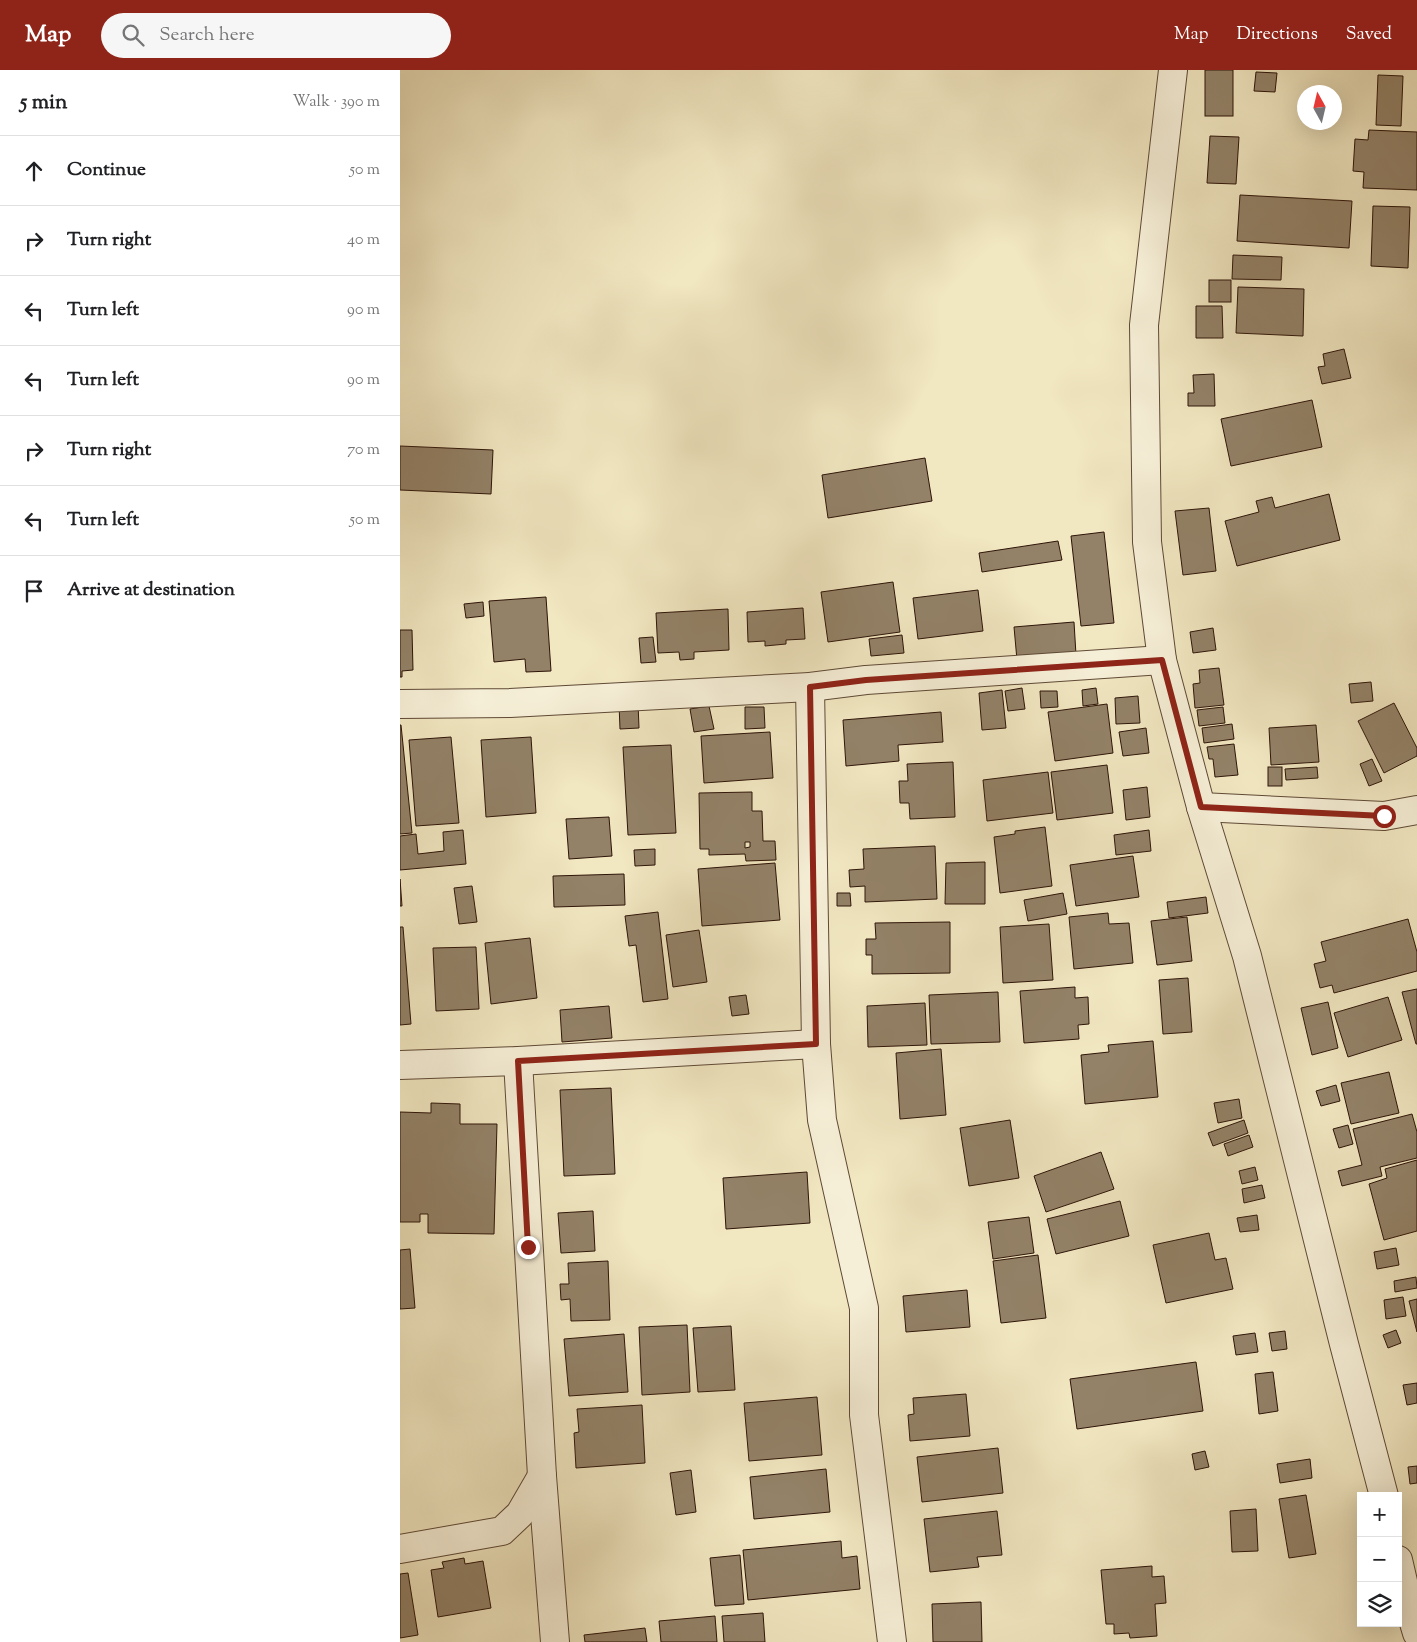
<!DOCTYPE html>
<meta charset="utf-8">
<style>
:root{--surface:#fff;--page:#f6f6f6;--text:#202124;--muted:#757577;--line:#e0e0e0;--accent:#8f2418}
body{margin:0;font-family:"Sorts Mill Goudy",serif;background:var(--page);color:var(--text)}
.controls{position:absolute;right:15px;bottom:15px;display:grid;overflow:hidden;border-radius:0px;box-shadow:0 5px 20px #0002}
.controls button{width:45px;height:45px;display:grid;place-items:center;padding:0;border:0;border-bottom:1px solid var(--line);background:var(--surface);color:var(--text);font:25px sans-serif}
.compass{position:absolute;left:897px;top:15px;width:45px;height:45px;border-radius:50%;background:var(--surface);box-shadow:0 5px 20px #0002;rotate:352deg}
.stop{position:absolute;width:15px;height:15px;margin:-11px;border:4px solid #8f2418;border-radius:50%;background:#fff}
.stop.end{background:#8f2418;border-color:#fff;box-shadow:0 1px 5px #0008}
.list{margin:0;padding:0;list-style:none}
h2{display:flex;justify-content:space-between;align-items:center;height:65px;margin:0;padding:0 20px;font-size:21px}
h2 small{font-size:16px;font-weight:400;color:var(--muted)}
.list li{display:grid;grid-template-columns:32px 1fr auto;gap:15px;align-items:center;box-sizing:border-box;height:70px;padding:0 20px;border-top:1px solid var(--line)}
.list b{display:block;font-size:19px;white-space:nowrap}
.list em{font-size:16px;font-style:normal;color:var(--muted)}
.icon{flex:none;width:28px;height:28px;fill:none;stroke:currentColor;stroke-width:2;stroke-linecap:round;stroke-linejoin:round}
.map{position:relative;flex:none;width:1017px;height:1572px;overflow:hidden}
header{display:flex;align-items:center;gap:30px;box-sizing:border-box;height:70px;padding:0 25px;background:var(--accent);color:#fff}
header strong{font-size:24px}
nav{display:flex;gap:28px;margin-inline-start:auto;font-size:18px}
.search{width:350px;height:45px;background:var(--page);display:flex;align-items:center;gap:12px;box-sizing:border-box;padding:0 18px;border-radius:28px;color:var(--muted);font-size:19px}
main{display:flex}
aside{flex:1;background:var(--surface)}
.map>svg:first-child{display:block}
</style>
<header>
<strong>Map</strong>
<div class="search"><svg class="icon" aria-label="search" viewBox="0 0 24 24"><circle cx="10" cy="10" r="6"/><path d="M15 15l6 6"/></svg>Search here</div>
<nav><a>Map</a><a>Directions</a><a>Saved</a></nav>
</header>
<main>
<aside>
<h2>5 min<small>Walk · 390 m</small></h2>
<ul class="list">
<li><svg class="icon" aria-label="ahead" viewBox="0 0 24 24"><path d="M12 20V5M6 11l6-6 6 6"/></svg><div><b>Continue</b></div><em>50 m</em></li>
<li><svg class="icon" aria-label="right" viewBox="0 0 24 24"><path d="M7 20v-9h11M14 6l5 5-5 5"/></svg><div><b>Turn right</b></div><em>40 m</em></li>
<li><svg class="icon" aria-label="left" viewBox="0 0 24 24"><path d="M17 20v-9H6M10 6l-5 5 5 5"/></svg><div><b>Turn left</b></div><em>90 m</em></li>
<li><svg class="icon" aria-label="left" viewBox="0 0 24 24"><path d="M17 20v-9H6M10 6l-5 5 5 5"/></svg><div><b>Turn left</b></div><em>90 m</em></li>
<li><svg class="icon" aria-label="right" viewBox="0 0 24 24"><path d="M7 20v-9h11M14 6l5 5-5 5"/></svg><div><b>Turn right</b></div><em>70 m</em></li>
<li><svg class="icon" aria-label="left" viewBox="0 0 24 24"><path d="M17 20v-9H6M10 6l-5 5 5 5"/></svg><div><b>Turn left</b></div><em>50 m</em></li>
<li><svg class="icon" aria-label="arrive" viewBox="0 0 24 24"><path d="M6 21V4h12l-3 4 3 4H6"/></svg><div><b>Arrive at destination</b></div></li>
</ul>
</aside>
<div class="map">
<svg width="1017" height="1572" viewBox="0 0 1017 1572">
<rect width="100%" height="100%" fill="#f1e7c1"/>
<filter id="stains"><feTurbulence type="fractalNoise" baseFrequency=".004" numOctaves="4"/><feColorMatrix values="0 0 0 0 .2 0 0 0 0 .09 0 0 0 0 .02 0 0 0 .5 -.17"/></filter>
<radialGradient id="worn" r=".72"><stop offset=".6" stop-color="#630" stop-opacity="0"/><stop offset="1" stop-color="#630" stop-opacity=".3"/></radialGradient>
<g fill="#938268" stroke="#2e1408" fill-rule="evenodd">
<rect x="805" y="0" width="28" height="46"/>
<path d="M856,2L877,3L875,22L854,21Z"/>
<path d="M978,5L1003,6L1001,56L976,55Z"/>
<path d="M969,60L1017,62V120L963,118L964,102L953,101L955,69L968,70Z"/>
<path d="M810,66L839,67L836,114L807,113Z"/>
<path d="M840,125L952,131L949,178L837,171Z"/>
<path d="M973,136L1010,137L1008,198L971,196Z"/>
<path d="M833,185L882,187L881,210L832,209Z"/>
<rect x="809" y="210" width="22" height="22"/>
<path d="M838,217L904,219L903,266L836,263Z"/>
<path d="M796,236H822L823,268H796Z"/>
<path d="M944,279L951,308L922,314L918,297L925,296L923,284Z"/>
<path d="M814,304L815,336H788V323H794L793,305Z"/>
<path d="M912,330L922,377L831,396L821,349Z"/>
<path d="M0,376L93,380L91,424L0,420Z"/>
<path d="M525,388L532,431L428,448L422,405Z"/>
<path d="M929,424L940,470L837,496L825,451L859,442L856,431L872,427L875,438Z"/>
<path d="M809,438L816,501L783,505L775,441Z"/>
<path d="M704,462L714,553L681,556L671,466Z"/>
<path d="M658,471L662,490L582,502L579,483Z"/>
<path d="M493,512L500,562L428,572L421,522Z"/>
<path d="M578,520L583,561L518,569L513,528Z"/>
<path d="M146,527L151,601L126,602L125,589L94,592L89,531Z"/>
<path d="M83,532L84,546L66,548L64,534Z"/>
<path d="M403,538L405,569L386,570V574L365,576V571L348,572L347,542Z"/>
<path d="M328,539L329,580L294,582V589L280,590L279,582L258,583L256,543Z"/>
<path d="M674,552L676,585L617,590L614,557Z"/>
<path d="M813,558L816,580L793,583L790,562Z"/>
<path d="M0,560H12L13,600L2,601V607H0Z"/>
<path d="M502,565L504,583L471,586L469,569Z"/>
<path d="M253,567L256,592L241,593L239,568Z"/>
<path d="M819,598L824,635L795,638L793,614L800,613L799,600Z"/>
<path d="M971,612L973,631L951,633L949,614Z"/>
<path d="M622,618L625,639L608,641L605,621Z"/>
<path d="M696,618L698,634L683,636L682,620Z"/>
<path d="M602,620L606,658L582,660L579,623Z"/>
<path d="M640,621H657L658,637L641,638Z"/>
<path d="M738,626L740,653L716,654L715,628Z"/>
<path d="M238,633L239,658L220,659L219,634Z"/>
<path d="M994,633L1017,678V686L984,703L958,651Z"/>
<path d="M707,634L713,683L655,691L648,642Z"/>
<path d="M309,636L314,659L294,662L290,639Z"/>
<path d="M345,637H364L365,658L345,659Z"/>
<path d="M823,637L825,653L799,656L797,640Z"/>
<path d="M541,642L543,672L498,675L499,691L446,696L443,650Z"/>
<path d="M832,654L834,669L804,673L802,658Z"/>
<path d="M0,655H1L12,763L0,764Z"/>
<path d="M916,655L919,692L871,695L869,658Z"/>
<path d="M746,658L749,683L723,686L719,662Z"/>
<path d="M370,662L373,708L304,713L301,666Z"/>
<path d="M51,667L59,753L16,756L9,670Z"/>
<path d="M131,667L136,743L86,747L81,670Z"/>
<path d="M834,674L838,705L815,707L813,689H809L807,677Z"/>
<path d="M271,675L276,763L228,765L223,677Z"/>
<path d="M972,689L982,711L969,716L960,694Z"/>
<path d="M553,692L555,747L510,749L509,733H500L499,711H508L507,694Z"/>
<path d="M707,695L713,743L657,750L651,702Z"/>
<rect x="868" y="697" width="14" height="19"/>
<path d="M917,697L918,708L886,710L885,699Z"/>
<path d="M648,702L653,743L587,751L583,710Z"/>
<path d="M747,717L750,747L726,750L723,720Z"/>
<path d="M352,722V741H362L363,771H375L376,790L346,791L345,784L309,785V779H300L299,723ZM345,772H350V777L345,778Z"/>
<path d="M209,747L212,786L169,789L166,749Z"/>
<path d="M645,757L652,816L600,823L594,767L615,764V761Z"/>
<path d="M63,760L66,794L0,800V766L16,764L18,784L44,781L43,762Z"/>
<path d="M749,760L751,781L716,785L714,765Z"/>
<path d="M535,776L537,829L465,832V816L450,817L449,800L464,799L463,779Z"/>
<path d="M255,779V795L235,796L234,780Z"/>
<path d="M733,786L739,827L676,836L670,795Z"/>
<path d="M585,792V834H545L546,793Z"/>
<path d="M375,793L380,850L302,856L298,799Z"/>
<path d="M224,804L225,835L154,837L153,806Z"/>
<path d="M0,809L2,836H0Z"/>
<path d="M72,816L77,852L59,854L54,818Z"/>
<path d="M437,823H450L451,836H437Z"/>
<path d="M663,823L667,844L628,851L624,830Z"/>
<path d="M806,827L808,843L769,848L767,832Z"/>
<path d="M258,842L268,929L243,932L236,875L229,876L225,846Z"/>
<path d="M708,843L709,854L729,853L733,893L674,899L669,847Z"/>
<path d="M787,847L792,891L757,895L751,851Z"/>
<path d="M1008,849L1017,882V901L934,923L932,915L920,918L914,894L926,891L921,872Z"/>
<path d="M550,852V903L472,904V885H466V869H476L475,853Z"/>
<path d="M649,854L653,910L603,913L600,857Z"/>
<path d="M0,857H3L11,954L0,955Z"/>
<path d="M299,860L307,912L273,917L266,865Z"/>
<path d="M130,868L137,928L91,934L85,873Z"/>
<path d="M76,877L79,939L36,941L33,878Z"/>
<path d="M788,908L792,962L763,964L759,910Z"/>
<path d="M675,917V928L688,927L689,954L678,955L679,969L624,973L620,921Z"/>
<path d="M1017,919V974H1016L1002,922Z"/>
<path d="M598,922L600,972L531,974L529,925Z"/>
<path d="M346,925L349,944L332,946L329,927Z"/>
<path d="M988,927L1002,970L948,987L934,943Z"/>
<path d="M928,932L938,978L912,985L901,938Z"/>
<path d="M525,933L527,975L468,977L467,936Z"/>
<path d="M209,936L212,968L162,972L160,940Z"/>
<path d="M753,971L758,1027L685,1034L681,985L709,982L708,975Z"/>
<path d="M541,979L546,1045L500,1049L496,983Z"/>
<path d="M989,1002L999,1043L951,1054L941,1013Z"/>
<path d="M936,1015L940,1031L921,1036L916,1021Z"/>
<path d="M211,1018L215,1104L164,1106L160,1020Z"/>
<path d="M839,1029L842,1048L818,1053L814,1033Z"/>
<path d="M31,1033L60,1034V1054H97L94,1164L28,1163V1144H20V1152H0V1042L31,1043Z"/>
<path d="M1012,1044L1017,1062V1088L980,1097L982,1106L942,1116L938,1101L962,1095L953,1059Z"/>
<path d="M610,1050L619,1108L569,1116L560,1058Z"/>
<path d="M844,1050L848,1063L813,1076L808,1063Z"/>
<path d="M948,1055L953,1074L939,1078L933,1059Z"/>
<path d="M849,1065L853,1077L828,1086L824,1074Z"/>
<path d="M701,1082L714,1119L646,1142L634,1106Z"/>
<path d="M1017,1090V1161L984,1170L969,1114L987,1108L985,1099Z"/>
<path d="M855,1097L858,1110L842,1114L839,1101Z"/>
<path d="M407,1102L410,1153L326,1159L323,1108Z"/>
<path d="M862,1115L865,1128L844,1133L842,1119Z"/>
<path d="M720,1131L729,1166L656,1184L647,1149Z"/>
<path d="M193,1141L195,1181L161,1183L158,1143Z"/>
<path d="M857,1145L859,1160L840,1162L837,1148Z"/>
<path d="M629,1147L634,1183L593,1189L588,1152Z"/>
<path d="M809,1163L815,1190L826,1188L833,1219L766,1233L753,1175Z"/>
<path d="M996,1178L999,1195L977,1199L974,1182Z"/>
<path d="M10,1179L15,1238L0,1239V1180Z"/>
<path d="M638,1185L646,1248L601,1253L593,1191Z"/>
<path d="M208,1191L210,1250L171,1251L170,1229L161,1230L160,1214H169L168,1193Z"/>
<path d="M1016,1207L1017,1218L995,1222L994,1211Z"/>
<path d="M567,1220L570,1257L506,1262L503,1226Z"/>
<path d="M1003,1227L1006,1246L986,1249L984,1230Z"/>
<path d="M1017,1229V1262L1009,1231Z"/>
<path d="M287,1255L290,1322L242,1325L239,1257Z"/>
<path d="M331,1256L335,1320L298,1322L293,1258Z"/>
<path d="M996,1260L1001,1273L988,1278L983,1265Z"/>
<path d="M885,1261L887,1279L872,1281L869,1263Z"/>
<path d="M855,1263L858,1282L836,1285L833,1266Z"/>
<path d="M224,1264L228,1322L169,1326L164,1269Z"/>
<path d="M796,1292L803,1341L677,1359L670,1309Z"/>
<path d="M873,1302L878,1341L859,1344L855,1304Z"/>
<path d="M1017,1313V1333L1007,1335L1003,1315Z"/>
<path d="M566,1324L570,1366L510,1371L508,1345L514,1344L513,1328Z"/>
<path d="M417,1327L422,1385L349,1391L344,1333Z"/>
<path d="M242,1335L245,1393L176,1398L174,1363L179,1362L177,1339Z"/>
<path d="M598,1378L603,1423L522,1432L517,1387Z"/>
<path d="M805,1381L809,1397L795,1400L792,1384Z"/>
<path d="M910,1389L912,1408L880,1413L877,1394Z"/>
<path d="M1017,1396V1413L1010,1414L1008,1397Z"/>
<path d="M426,1399L430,1442L354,1449L350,1407Z"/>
<path d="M291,1400L296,1442L276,1445L270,1403Z"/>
<path d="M906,1425L916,1484L889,1488L879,1429Z"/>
<path d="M856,1439L858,1481L832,1482L830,1441Z"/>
<path d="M597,1441L602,1485L577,1487L579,1497L530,1502L524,1449Z"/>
<path d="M441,1471L442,1488L457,1486L460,1519L348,1530L343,1480Z"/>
<path d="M340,1485L344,1534L315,1536L310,1488Z"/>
<path d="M64,1488L65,1494L83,1491L91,1538L38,1547L31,1500L44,1498L42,1492Z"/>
<path d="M752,1496V1507L764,1506L766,1533L755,1534L757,1566L730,1568L729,1563L714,1564V1554H706L701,1500Z"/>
<path d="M8,1503L18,1565L0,1568V1504Z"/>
<path d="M581,1532L582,1572H533L532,1534Z"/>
<path d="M363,1543L365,1572H324L322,1546Z"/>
<path d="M315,1546L317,1572H261L259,1551Z"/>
<path d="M245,1558L247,1572H185L184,1565Z"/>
</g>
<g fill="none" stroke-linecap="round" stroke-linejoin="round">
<defs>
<g id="minor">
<path d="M410,617L416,974L422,1050L464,1238V1345L492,1572"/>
<path d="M0,634L110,633L410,617L466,610L762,590"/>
<path d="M801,737L984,746L1017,740"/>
<path d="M118,991L142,1406L155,1572"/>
<path d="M0,995L118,991L416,974"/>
<path d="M0,1479L102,1461L120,1444L142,1406"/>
</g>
<g id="tertiary">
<path d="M773,0L744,255L747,472L762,590L801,737L847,886L944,1274L984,1426"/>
<path d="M998,1490L1008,1533L1017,1563"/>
</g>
</defs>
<use href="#minor" stroke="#5f4936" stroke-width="30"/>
<use href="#tertiary" stroke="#5f4936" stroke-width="30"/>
<use href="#minor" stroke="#f6efd7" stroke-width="28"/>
<use href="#tertiary" stroke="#f6efd7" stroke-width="28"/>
</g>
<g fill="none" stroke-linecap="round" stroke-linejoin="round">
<path stroke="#8f2418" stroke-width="6" d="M128,1177L118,991L416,974L410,617L466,610L762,590L801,737L984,746"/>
</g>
<rect width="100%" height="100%" filter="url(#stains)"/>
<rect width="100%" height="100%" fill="url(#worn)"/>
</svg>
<div class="controls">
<button>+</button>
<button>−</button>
<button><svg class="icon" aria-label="layers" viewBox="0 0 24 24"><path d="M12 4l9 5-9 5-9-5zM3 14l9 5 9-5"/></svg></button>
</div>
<svg class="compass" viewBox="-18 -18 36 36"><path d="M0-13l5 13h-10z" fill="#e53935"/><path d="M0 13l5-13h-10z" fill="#757577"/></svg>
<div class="stop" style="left:984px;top:746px"></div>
<div class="stop end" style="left:128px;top:1177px"></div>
</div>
</main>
